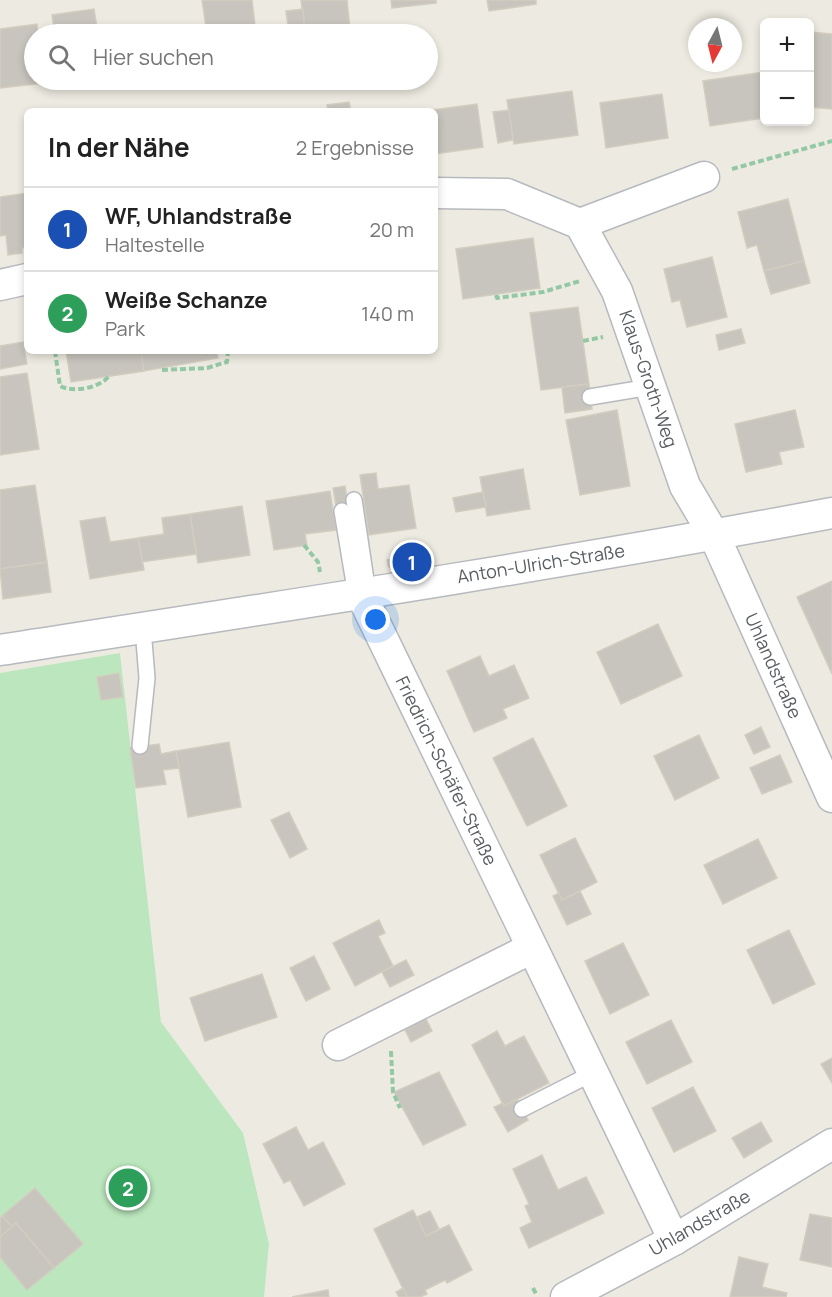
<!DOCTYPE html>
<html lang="de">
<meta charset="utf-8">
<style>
:root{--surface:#fff;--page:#f2f2f2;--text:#222;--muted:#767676;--line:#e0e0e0;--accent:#ea580c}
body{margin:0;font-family:Manrope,sans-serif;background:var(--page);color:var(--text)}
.controls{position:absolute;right:18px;top:18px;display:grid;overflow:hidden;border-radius:9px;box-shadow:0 3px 9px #0003}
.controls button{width:54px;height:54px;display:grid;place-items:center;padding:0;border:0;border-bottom:2px solid var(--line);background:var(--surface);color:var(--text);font:30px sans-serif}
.compass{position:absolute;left:688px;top:18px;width:54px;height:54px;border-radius:50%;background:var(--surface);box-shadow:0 3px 9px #0003;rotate:187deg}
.you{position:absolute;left:376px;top:620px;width:21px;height:21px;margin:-15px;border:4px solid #fff;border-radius:50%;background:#1a73e8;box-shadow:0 0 0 9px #1a73e833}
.badge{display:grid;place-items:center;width:39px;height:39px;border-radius:50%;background:var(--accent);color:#fff;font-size:20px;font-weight:700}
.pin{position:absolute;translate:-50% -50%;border:3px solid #fff;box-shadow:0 2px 6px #0006}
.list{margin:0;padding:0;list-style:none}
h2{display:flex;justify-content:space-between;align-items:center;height:78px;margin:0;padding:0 24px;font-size:26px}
h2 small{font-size:20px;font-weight:400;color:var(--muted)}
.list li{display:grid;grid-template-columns:39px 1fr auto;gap:18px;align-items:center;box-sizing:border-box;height:84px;padding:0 24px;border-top:2px solid var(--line)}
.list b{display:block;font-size:22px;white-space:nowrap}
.list p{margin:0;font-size:20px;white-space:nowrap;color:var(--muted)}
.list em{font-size:20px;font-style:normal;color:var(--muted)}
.icon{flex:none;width:33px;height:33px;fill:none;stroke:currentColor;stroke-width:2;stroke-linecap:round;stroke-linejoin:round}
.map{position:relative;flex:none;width:832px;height:1297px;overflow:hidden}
.search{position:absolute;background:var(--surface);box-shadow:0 3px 9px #0003;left:24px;top:24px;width:414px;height:66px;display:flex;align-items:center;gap:15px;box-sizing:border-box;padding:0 21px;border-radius:33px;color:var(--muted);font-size:22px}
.panel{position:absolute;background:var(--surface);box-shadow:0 3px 9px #0003;left:24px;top:108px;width:414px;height:246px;border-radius:9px}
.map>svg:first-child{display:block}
</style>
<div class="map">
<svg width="832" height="1297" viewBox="0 0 832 1297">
<rect width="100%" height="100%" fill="#edebe1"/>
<path fill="#bce7be" d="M120,653L161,1022L243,1133L269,1244L264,1297H0V673Z"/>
<g fill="#c8c5be" stroke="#d2cdbf" stroke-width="1.5">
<path d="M202,0H252L256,34H207Z"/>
<path d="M301,0H347L350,29L305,34Z"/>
<path d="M391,0H436V3L392,8Z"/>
<path d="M487,0H536V4L489,11Z"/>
<path d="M94,9L98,34H55L52,15Z"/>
<path d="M303,9L305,34H289L286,11Z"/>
<path d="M37,24L38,34H34V80H44V83L0,88V29Z"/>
<path d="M149,28L150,34H105Z"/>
<path d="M810,32L832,34V109L810,107Z"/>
<path d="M764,72V118L710,126L703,81Z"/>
<path d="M572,91L578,135L514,144L507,100Z"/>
<path d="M662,94L668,138L606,148L600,103Z"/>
<path d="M349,102L351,111H328L327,105Z"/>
<path d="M477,104L483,147L435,154V111H425Z"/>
<path d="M509,110L513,140L498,143L493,112Z"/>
<path d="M27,193V247L22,248V253L8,255L6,235L0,236V197Z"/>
<path d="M788,199L804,261L764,271L757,245L747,248L738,212Z"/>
<path d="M533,238L540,288L463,299L456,249Z"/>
<path d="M712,257L727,317L687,327L680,300L672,302L664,269Z"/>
<path d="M804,261L810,283L771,294L764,271Z"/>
<path d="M578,307L589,384L541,390L530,313Z"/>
<path d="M741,329L745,343L719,350L716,335Z"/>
<path d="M23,342L27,364L0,369V346Z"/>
<path d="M66,351H141L144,371L71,382Z"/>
<path d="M141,351H217L218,358L144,371Z"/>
<path d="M27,373L39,449L0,455V377Z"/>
<path d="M589,384L592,409L565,413L562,387Z"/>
<path d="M617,410L630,486L580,495L566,420Z"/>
<path d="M795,410L804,447L779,452L782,464L746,472L735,424Z"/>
<path d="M523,469L530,509L487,516L480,477Z"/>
<path d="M376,473L378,489L409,485L416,528L369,535L360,475Z"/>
<path d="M35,485L47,562L0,569V490Z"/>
<path d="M345,486L349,510L337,512L333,488Z"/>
<path d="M330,491L336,530L305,534L307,545L274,550L266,501Z"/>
<path d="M483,492L486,507L456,512L453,498Z"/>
<path d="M242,506L250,555L198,563L190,514Z"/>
<path d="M190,514L196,554L142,562L138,538L164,534L162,518Z"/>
<path d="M105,517L110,542L138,538L144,570L90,579L80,521Z"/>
<path d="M406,556L408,564L389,567L387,560Z"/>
<path d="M47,562L51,592L3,599L0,569Z"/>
<path d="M832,581V674L797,597Z"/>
<path d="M658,624L682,676L621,704L597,652Z"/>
<path d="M480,656L489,676L514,665L529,698L503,709L507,718L474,732L447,671Z"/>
<path d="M119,673L123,697L101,700L97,677Z"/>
<path d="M761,727L770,747L754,754L745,735Z"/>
<path d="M699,735L719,778L675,800L654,756Z"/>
<path d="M533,738L567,806L527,826L493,758Z"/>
<path d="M229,742L241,807L188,817L176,751Z"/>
<path d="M159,744L161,754L176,751L179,768L163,770L166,784L136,788L130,748Z"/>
<path d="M780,755L792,782L762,794L750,768Z"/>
<path d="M289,812L307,849L290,858L271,820Z"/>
<path d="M575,838L597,882L562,900L540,855Z"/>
<path d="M758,839L777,878L723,904L704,865Z"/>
<path d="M580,891L591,914L567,925L553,896L559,893L562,900Z"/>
<path d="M379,920L385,933L378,936L393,966L355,986L333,943Z"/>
<path d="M789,930L815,984L773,1004L747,950Z"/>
<path d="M623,943L649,995L610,1014L585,961Z"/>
<path d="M314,956L330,989L306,1001L290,968Z"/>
<path d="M406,960L414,975L390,987L382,972Z"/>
<path d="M262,974L277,1017L205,1041L190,998Z"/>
<path d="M426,1019L432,1031L411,1042L405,1030Z"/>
<path d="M671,1020L692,1062L647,1084L626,1042Z"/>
<path d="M497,1031L505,1046L524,1036L549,1083L504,1106L472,1045Z"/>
<path d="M832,1058V1083L821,1064Z"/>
<path d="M439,1072L466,1125L423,1145L394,1092Z"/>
<path d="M693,1087L716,1131L674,1152L652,1108Z"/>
<path d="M517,1099L528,1120L508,1132L494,1107L503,1103L504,1106Z"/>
<path d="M761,1122L772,1141L744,1158L732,1138Z"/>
<path d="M296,1127L308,1150L323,1142L345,1184L304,1206L290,1180L284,1183L263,1144Z"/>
<path d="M542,1155L558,1190L586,1177L604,1213L529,1248L520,1228L532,1222L525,1206L529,1204L513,1169Z"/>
<path d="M35,1188L83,1244L54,1268L16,1223L12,1227L2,1216Z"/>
<path d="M413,1210L426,1236L449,1225L472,1270L447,1283L445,1280L425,1290L427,1294L420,1297H407L374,1229Z"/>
<path d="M430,1211L439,1229L426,1236L417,1217Z"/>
<path d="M810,1214L832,1218V1267L800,1260Z"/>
<path d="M2,1216L12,1227L0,1237V1218Z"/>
<path d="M16,1223L54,1268L27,1290L0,1257V1237Z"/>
<path d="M739,1257L768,1264L762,1287L787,1293L786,1297H730Z"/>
<path d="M403,1288L407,1297H399L396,1292Z"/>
<path d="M328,1290L329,1297H292Z"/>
</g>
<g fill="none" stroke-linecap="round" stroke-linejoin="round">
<defs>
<g id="service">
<path d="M590,397L650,387"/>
<path d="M354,500L368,593"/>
<path d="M342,511L356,595"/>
<path d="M140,746L147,678L144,641"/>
<path d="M522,1109L593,1073"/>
</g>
<g id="minor">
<path d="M435,193L507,194L580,224L617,291L685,486L714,535L832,797"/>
<path d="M580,224L704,177"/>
<path d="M0,285L27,279"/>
<path d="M361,594L674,1240"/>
<path d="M0,650C278,607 556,565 832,513"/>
<path d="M338,1045L532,948"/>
<path d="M566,1297L674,1240L832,1144"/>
</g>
</defs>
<use href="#service" stroke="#b6b9be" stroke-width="18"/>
<use href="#minor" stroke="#b6b9be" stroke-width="33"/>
<g stroke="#94c8a5" stroke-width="4" stroke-dasharray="6 3" stroke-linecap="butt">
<path d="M732,169L832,141"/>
<path d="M496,295L497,298L543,292L580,281"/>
<path d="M583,341L603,337"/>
<path d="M55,351L60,386C73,393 100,388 109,376"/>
<path d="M162,370L207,368L227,362L228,351"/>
<path d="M304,545L318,562L320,572"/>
<path d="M391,1051L393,1092L400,1108"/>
<path d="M533,1288L537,1296"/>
</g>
<use href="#service" stroke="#fff" stroke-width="15"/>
<use href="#minor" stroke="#fff" stroke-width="30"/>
</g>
<g text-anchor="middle" stroke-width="5" stroke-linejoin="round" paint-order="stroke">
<g font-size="18" fill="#595d63" stroke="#fff">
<text transform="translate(648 379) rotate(71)" y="6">Klaus-Groth-Weg</text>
<text transform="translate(541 564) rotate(-9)" y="6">Anton-Ulrich-Straße</text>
<text transform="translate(773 666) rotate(66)" y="6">Uhlandstraße</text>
<text transform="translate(446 771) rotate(64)" y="6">Friedrich-Schäfer-Straße</text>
<text transform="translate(700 1223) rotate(-30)" y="6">Uhlandstraße</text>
</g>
</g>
</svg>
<div class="controls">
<button>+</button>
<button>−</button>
</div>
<svg class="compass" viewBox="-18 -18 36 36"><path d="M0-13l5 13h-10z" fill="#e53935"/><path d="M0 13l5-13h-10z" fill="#767676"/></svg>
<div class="you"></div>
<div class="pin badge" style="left:412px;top:562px;background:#1a4fb4">1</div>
<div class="pin badge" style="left:128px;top:1188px;background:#2e9e5b">2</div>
<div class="search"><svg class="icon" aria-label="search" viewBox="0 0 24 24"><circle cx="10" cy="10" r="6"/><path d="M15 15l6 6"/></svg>Hier suchen</div>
<section class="panel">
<h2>In der Nähe<small>2 Ergebnisse</small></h2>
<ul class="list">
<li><span class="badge" style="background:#1a4fb4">1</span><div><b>WF, Uhlandstraße</b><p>Haltestelle</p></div><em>20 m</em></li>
<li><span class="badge" style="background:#2e9e5b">2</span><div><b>Weiße Schanze</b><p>Park</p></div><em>140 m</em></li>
</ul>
</section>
</div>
